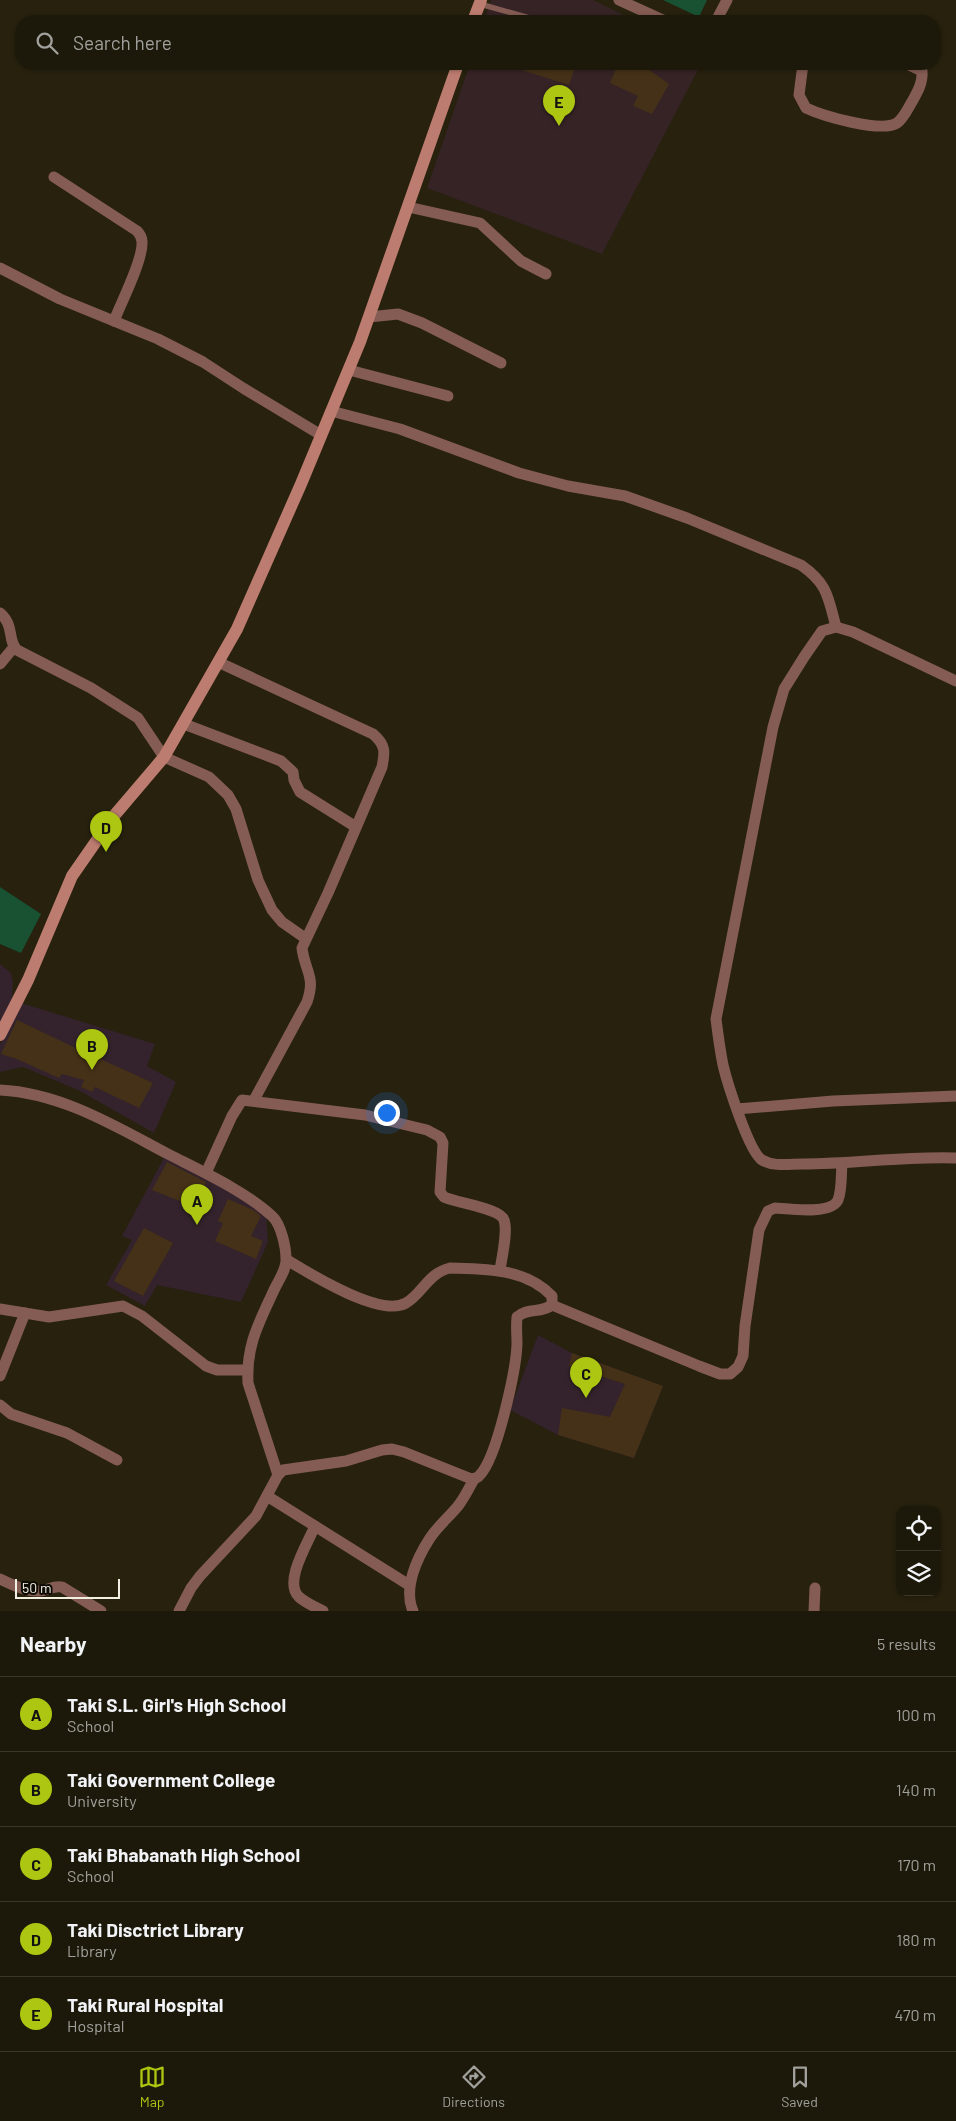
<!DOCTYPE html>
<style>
:root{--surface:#1d190a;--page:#2a2618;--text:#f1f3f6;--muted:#a0a09c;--line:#3b382b;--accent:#acc611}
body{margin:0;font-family:Barlow,sans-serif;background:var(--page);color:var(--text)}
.controls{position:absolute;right:15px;bottom:15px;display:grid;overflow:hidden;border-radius:10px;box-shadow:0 1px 4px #0004}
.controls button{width:45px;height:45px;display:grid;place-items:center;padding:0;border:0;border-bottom:1px solid var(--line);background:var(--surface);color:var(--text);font:25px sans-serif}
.scale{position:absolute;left:15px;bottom:12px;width:105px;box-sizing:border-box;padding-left:5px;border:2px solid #f2efe3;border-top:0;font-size:14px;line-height:18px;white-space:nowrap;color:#f2efe3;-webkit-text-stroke:4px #0d0b04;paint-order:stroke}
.you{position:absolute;left:386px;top:1112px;width:18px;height:18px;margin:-12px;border:4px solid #fff;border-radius:50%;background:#1a73e8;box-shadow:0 0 0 8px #1a73e833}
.badge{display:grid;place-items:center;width:32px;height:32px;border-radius:50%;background:var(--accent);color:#111;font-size:16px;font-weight:700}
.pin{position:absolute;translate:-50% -41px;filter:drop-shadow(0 1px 2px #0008)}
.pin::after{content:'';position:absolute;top:26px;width:18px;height:15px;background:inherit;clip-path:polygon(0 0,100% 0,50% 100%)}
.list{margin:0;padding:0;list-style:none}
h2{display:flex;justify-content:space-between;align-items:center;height:65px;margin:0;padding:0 20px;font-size:21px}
h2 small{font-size:16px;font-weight:400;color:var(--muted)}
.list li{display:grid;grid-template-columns:32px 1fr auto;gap:15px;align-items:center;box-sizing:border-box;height:75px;padding:0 20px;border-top:1px solid var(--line)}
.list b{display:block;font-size:19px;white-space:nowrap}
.list p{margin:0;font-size:16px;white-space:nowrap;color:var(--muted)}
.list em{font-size:16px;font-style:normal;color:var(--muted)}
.icon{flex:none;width:28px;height:28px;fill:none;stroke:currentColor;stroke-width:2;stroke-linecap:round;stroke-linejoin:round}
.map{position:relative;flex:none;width:956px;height:1611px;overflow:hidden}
.search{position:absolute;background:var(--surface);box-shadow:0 1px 4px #0004;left:15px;right:15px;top:15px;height:55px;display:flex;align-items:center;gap:12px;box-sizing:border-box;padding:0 18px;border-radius:20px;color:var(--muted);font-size:19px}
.sheet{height:440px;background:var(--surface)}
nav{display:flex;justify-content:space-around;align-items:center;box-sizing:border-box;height:70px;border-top:1px solid var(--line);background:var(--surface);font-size:14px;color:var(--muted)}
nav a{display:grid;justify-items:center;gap:2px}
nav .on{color:var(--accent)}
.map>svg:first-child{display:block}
</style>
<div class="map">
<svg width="956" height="1611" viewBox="0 0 956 1611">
<rect width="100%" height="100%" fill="#27210e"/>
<g fill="#34232c">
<path d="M0,964L11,973L13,982L12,1000L0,1026Z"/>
<path d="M21,1003L155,1044L147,1066L176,1082L154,1133L78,1090L23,1067L0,1072V1045Z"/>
<path d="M165,1156L205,1176L266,1215L268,1242L241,1302L157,1285L145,1306L106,1285L132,1240L122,1236Z"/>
<path d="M538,1335L572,1353L663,1386L634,1458L558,1435L510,1410Z"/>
</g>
<g fill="#362326">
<path d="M491,0H593L636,21H484Z"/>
<path d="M470,64H701L602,254L427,188Z"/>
</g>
<g fill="#185233">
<path d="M663,0H707L699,17Z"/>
<path d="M0,887L41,914L21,953L0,944Z"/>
</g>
<g fill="#453117">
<path d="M509,64H576L569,85L509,66Z"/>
<path d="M618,64H651L648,69L669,84L652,114L633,106L638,96L610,83Z"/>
<path d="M17,1020L82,1051L84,1043L99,1048L96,1057L153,1083L139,1108L95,1087L92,1092L81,1087L84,1080L62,1074L59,1078L17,1059L1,1054Z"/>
<path d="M167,1162L206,1182L195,1207L152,1190Z"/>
<path d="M228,1199L253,1210L261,1216L251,1236L263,1241L256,1259L215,1241L223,1223L218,1221Z"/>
<path d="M144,1228L173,1243L143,1296L114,1281Z"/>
<path d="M572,1353L663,1386L634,1458L558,1435L562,1408L610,1417L625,1384L569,1366Z"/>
</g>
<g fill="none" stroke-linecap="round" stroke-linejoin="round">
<path stroke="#845c53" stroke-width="5.5" d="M480,4L540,21"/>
<g stroke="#845c53" stroke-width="11">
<path d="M619,0L665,21"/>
<path d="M716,21L727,0"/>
<path d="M803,64L799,95L806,108C823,116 881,133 897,123C904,118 908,108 913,100C918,91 923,82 922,71L907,64"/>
<path d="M54,177L137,231C140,234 142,237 142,242C143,260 121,303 114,321"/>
<path d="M408,207L480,223L521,261L546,274"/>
<path d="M0,268L60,299L158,339L203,362L243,388L321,435"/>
<path d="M369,317L398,314L422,323L501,363"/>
<path d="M349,370L448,396"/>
<path d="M331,411L400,429L519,473L568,486L625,496L687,518L801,565C828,584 828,597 836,627"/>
<path d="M0,613C15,626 7,640 17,650L91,688L138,718L164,757L209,777L228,795L236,809L258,880L272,910L282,922L305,938"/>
<path d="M218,662L373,734C386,745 385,752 382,767L328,893L302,948C305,972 316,976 307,1002L254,1100"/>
<path d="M0,664L14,647"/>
<path d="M956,681L853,632L836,627L822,631L804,657L784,689L773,727L716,1019C718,1035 720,1050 723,1065C727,1082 749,1152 762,1160C774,1167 789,1164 803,1164C854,1164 905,1156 956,1158"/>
<path d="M184,724L281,761L293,772L294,780L300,792L356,827"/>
<path d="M0,1090C61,1093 115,1126 168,1154C201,1171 245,1191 272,1216C281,1224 286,1247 286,1259C287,1269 278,1281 274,1290C259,1323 246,1345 248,1383L278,1475"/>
<path d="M737,1109L833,1101L956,1096"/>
<path d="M206,1173L232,1116L242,1100L365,1115L427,1130L440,1137L443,1143L440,1192L444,1197C456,1203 500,1208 504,1220C508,1231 502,1257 500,1270"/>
<path d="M552,1305L699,1366L720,1374H730L738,1367L743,1356L745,1326L759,1230L768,1211L775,1208C790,1209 831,1215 838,1200C842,1190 841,1175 842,1164"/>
<path d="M0,1309L49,1317L123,1306L142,1316L206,1366L217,1370H247"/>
<path d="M0,1376L25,1313"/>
<path d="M0,1405L11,1414L67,1433L117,1460"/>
<path d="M267,1496L409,1585"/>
<path d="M315,1526C308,1543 283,1582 299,1597C306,1603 315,1607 323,1611"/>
<path d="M0,1579C11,1584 26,1592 39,1591C47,1591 53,1585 62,1587L101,1611"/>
<path d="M179,1611L191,1588L200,1576L256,1516L278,1475L283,1470L346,1461L382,1450L392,1449L404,1452L469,1478C473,1479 476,1479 479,1476C497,1459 516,1370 517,1344C517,1335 516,1326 517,1317C529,1307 540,1314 552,1305V1296C525,1268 486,1269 450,1268C428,1273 422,1294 406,1303C381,1318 310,1274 287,1260"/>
<path d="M413,1611C403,1588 417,1558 430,1538C438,1526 449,1517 458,1506C465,1497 469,1488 474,1479"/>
<path d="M814,1611L815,1588"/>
</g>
<g stroke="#bc7c6f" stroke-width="12">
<path d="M473,21L481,0"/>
<path d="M0,1035L28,980L72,876L113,817L164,757L237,629L301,484L360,342L458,64"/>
</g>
</g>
</svg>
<div class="controls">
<button><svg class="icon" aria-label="locate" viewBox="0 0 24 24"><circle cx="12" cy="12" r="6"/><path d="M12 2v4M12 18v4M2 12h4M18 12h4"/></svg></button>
<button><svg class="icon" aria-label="layers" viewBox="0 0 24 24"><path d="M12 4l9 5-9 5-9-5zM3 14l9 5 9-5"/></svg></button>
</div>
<div class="scale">50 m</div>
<div class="you"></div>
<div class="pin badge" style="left:197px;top:1225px">A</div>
<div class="pin badge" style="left:92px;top:1070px">B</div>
<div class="pin badge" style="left:586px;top:1398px">C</div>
<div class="pin badge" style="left:106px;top:852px">D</div>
<div class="pin badge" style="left:559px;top:126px">E</div>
<div class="search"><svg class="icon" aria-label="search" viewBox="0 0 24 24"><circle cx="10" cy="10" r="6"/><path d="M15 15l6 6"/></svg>Search here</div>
</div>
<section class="sheet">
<h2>Nearby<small>5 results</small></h2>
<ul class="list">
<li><span class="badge">A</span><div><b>Taki S.L. Girl's High School</b><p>School</p></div><em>100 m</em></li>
<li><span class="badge">B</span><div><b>Taki Government College</b><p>University</p></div><em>140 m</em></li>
<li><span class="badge">C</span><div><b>Taki Bhabanath High School</b><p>School</p></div><em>170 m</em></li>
<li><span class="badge">D</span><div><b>Taki Disctrict Library</b><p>Library</p></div><em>180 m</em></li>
<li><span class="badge">E</span><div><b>Taki Rural Hospital</b><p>Hospital</p></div><em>470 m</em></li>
</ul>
</section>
<nav>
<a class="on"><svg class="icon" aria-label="map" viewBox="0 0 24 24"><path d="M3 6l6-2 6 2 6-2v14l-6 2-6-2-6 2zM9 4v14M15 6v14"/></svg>Map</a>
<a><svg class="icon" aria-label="directions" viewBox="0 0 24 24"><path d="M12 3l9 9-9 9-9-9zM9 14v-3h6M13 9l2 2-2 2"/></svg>Directions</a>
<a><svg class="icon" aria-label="saved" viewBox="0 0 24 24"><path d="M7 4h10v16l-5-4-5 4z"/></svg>Saved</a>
</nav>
